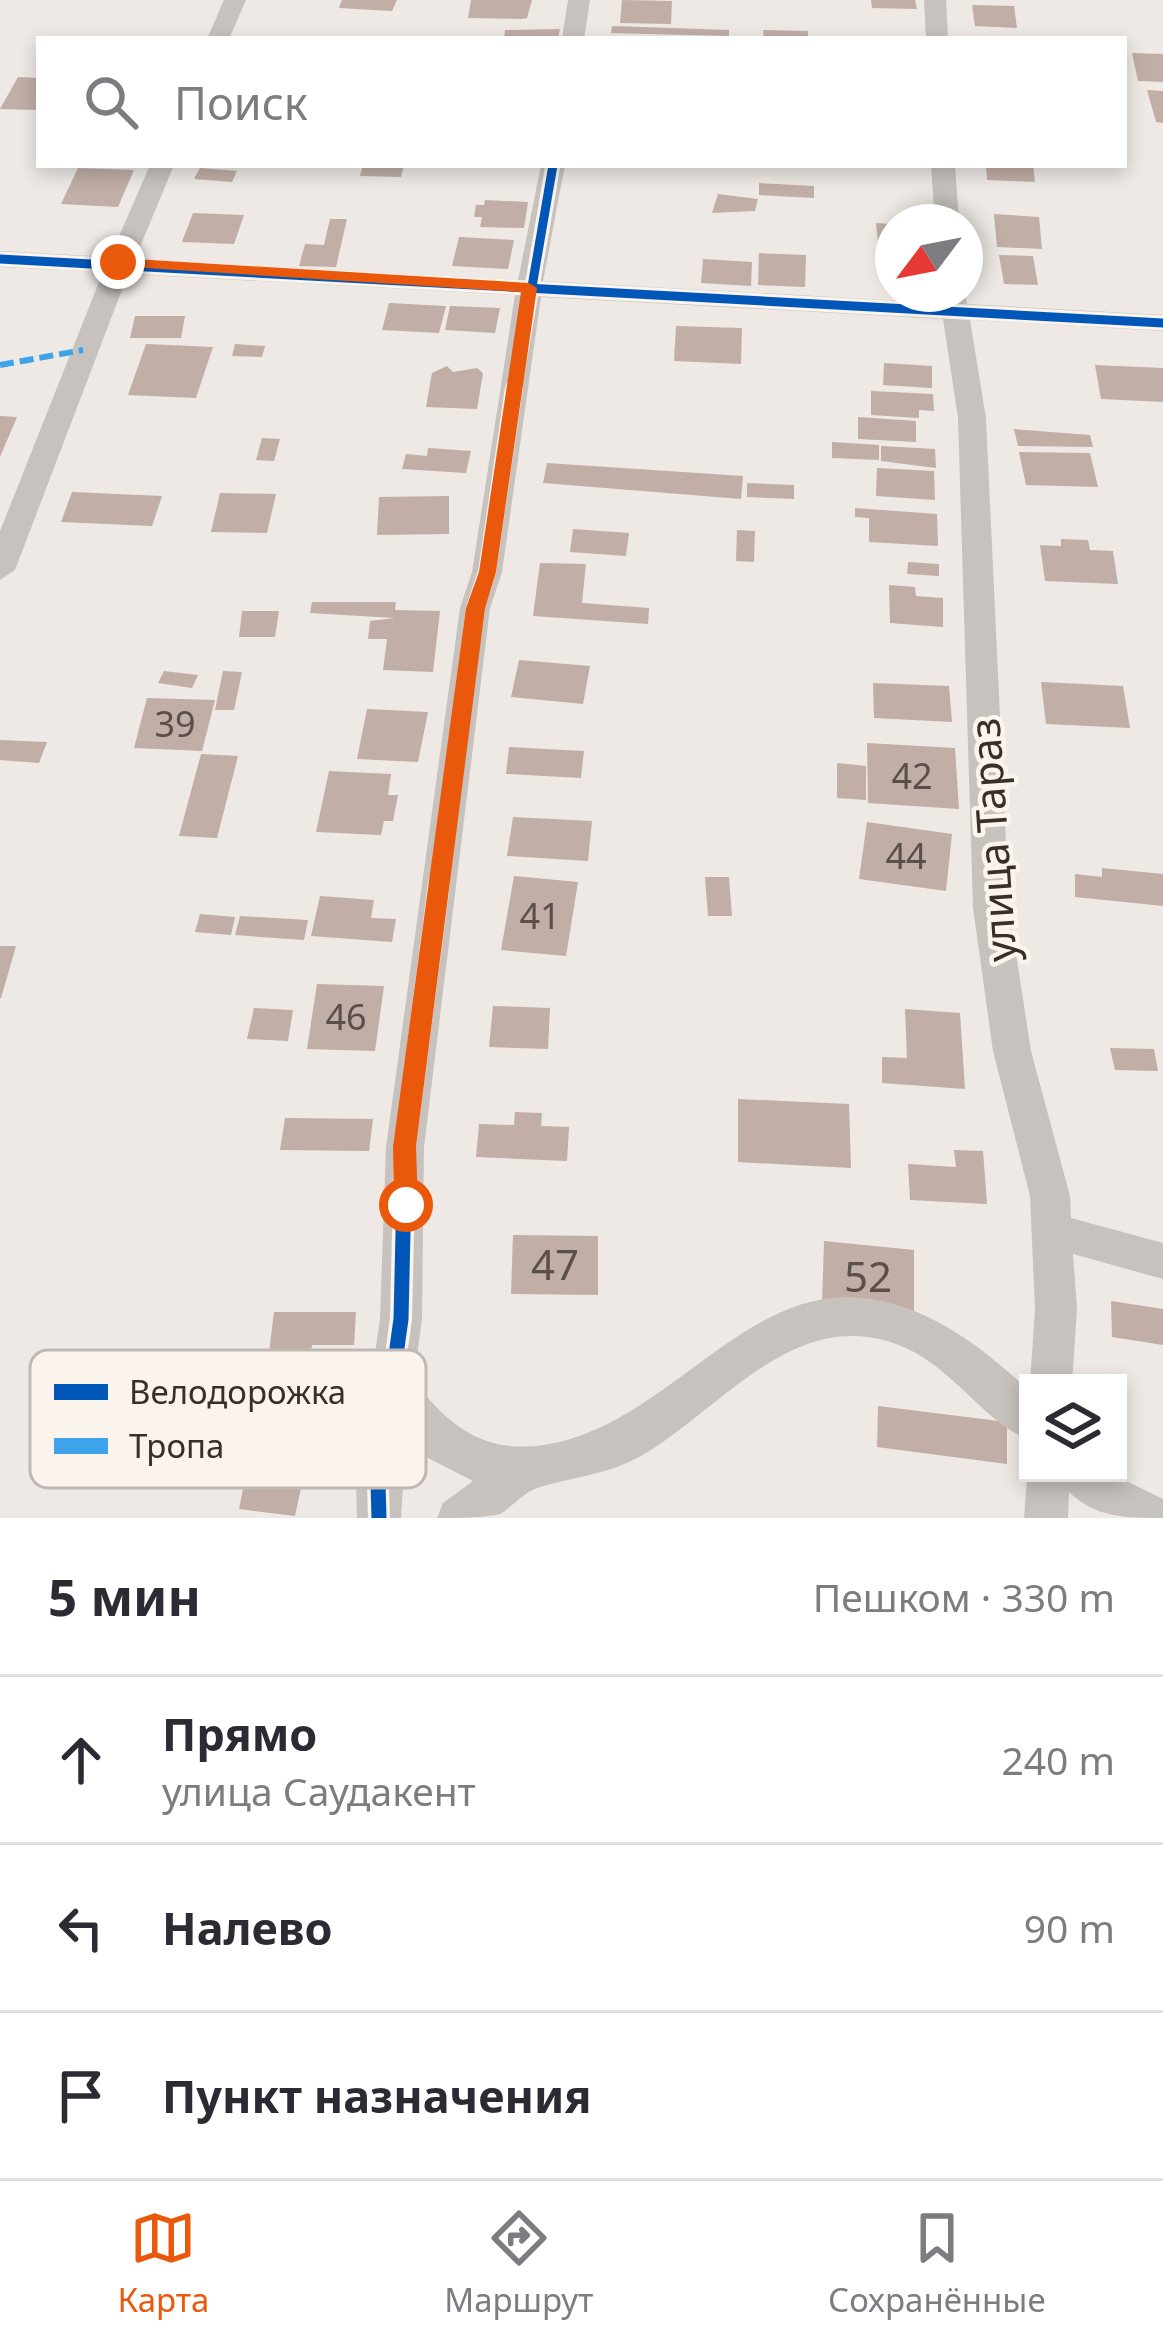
<!DOCTYPE html>
<html lang="ru">
<meta charset="utf-8">
<style>
:root{--surface:#fff;--page:#f7f7f7;--text:#2b2b33;--muted:#7c7c81;--line:#e1e1e2;--accent:#ea580c}
body{margin:0;font-family:"Noto Sans",sans-serif;background:var(--page);color:var(--text)}
.controls{position:absolute;right:36px;bottom:36px;display:grid;overflow:hidden;border-radius:0px;box-shadow:0 6px 18px #0003}
.controls button{width:108px;height:108px;display:grid;place-items:center;padding:0;border:0;border-bottom:3px solid var(--line);background:var(--surface);color:var(--text);font:60px sans-serif}
.compass{position:absolute;left:875px;top:204px;width:108px;height:108px;border-radius:50%;background:var(--surface);box-shadow:0 6px 18px #0003;rotate:238deg}
.stop{position:absolute;width:36px;height:36px;margin:-27px;border:9px solid #ea580c;border-radius:50%;background:#fff}
.stop.end{background:#ea580c;border-color:#fff;box-shadow:0 3px 12px #0008}
.list{margin:0;padding:0;list-style:none}
h2{display:flex;justify-content:space-between;align-items:center;height:156px;margin:0;padding:0 48px;font-size:51px}
h2 small{font-size:39px;font-weight:400;color:var(--muted)}
.list li{display:grid;grid-template-columns:78px 1fr auto;gap:36px;align-items:center;box-sizing:border-box;height:168px;padding:0 48px;border-top:3px solid var(--line)}
.list b{display:block;font-size:45px;white-space:nowrap}
.list p{margin:0;font-size:39px;white-space:nowrap;color:var(--muted)}
.list em{font-size:39px;font-style:normal;color:var(--muted)}
.icon{flex:none;width:66px;height:66px;fill:none;stroke:currentColor;stroke-width:2;stroke-linecap:round;stroke-linejoin:round}
.map{position:relative;flex:none;width:1163px;height:1518px;overflow:hidden}
.search{position:absolute;background:var(--surface);box-shadow:0 6px 18px #0003;left:36px;right:36px;top:36px;height:132px;display:flex;align-items:center;gap:30px;box-sizing:border-box;padding:0 42px;border-radius:0px;color:var(--muted);font-size:45px}
.sheet{height:660px;background:var(--surface)}
nav{display:flex;justify-content:space-around;align-items:center;box-sizing:border-box;height:168px;border-top:3px solid var(--line);background:var(--surface);font-size:33px;color:var(--muted)}
nav a{display:grid;justify-items:center;gap:6px}
nav .on{color:var(--accent)}
.map>svg:first-child{display:block}
</style>
<div class="map">
<svg width="1163" height="1518" viewBox="0 0 1163 1518">
<rect width="100%" height="100%" fill="#eee9e4"/>
<g fill="#c0aea7">
<path d="M342,0H397L392,11L339,8Z"/>
<path d="M471,0H532L527,18L522,19L468,18Z"/>
<path d="M622,0L672,1L671,24L620,23Z"/>
<path d="M871,0H915L917,9L872,8Z"/>
<path d="M972,5L1014,6L1017,28L975,26Z"/>
<path d="M612,26L729,30V36L611,33Z"/>
<path d="M560,29L558,39H504L505,30Z"/>
<path d="M763,30L808,31V39H764Z"/>
<path d="M1132,53L1163,54V82L1138,81Z"/>
<path d="M18,77L39,78V110L0,109Z"/>
<path d="M1147,90L1163,91V123L1156,122Z"/>
<path d="M363,165H404L401,177L360,176Z"/>
<path d="M986,165H1033L1035,182L987,180Z"/>
<path d="M78,168L134,170L118,207L61,204Z"/>
<path d="M200,168L237,171L232,182L194,179Z"/>
<path d="M759,183L814,186V198L759,195Z"/>
<path d="M718,194L758,199L755,211L712,213Z"/>
<path d="M485,200L528,202L524,228L480,227L482,217H474L476,205H484Z"/>
<path d="M193,213L244,215L234,244L182,242Z"/>
<path d="M994,214L1039,217L1042,249L997,247Z"/>
<path d="M330,219H347L336,267L299,266L305,244L324,245Z"/>
<path d="M876,223L893,224V253H879Z"/>
<path d="M459,237L514,240L508,269L452,266Z"/>
<path d="M759,253L806,255L805,287L758,285Z"/>
<path d="M999,255L1033,256L1038,285L1004,284Z"/>
<path d="M703,259L752,262L751,286L701,283Z"/>
<path d="M389,303L446,306L439,333L382,330Z"/>
<path d="M450,306L500,308L495,333L445,330Z"/>
<path d="M135,316H185L181,338H130Z"/>
<path d="M676,326L742,328L741,364L674,361Z"/>
<path d="M146,344L213,347L196,398L128,395Z"/>
<path d="M235,344L265,346L262,357L232,356Z"/>
<path d="M884,363L932,366V388L883,385Z"/>
<path d="M1095,365L1163,368V402L1101,399Z"/>
<path d="M447,366L453,372L477,368L483,373L477,409L426,407L432,373Z"/>
<path d="M871,391L933,394L934,411L919,410V418L871,415Z"/>
<path d="M0,416L17,417L0,457Z"/>
<path d="M858,417L916,421V442L858,439Z"/>
<path d="M1014,429L1090,435L1093,447L1018,446Z"/>
<path d="M262,438L280,439L274,461L256,460Z"/>
<path d="M832,442L879,445V460L832,458Z"/>
<path d="M881,446L935,449L936,468L881,461Z"/>
<path d="M428,448L471,451L466,473L402,469L406,454L427,456Z"/>
<path d="M1019,452L1090,453L1098,487L1026,485Z"/>
<path d="M547,463L743,476L741,499L543,483Z"/>
<path d="M877,468L934,471L935,500L876,496Z"/>
<path d="M747,483L794,485V499L747,497Z"/>
<path d="M72,492L162,496L152,526L61,522Z"/>
<path d="M220,493L276,494L267,533L211,532Z"/>
<path d="M449,496V534L377,535L379,497Z"/>
<path d="M855,508L937,514L938,546L869,542V518L855,517Z"/>
<path d="M573,529L629,533L626,556L570,552Z"/>
<path d="M737,530L755,531L754,562L736,561Z"/>
<path d="M1061,539L1088,540L1090,550L1113,551L1118,584L1045,581L1040,545L1061,546Z"/>
<path d="M908,562L939,564V576L907,574Z"/>
<path d="M540,563L586,564L582,603L649,608L648,624L533,616Z"/>
<path d="M889,585L915,587L916,596L943,598V627L890,623Z"/>
<path d="M312,602H396L395,610L440,611L433,672L383,670L387,639H368L370,621L395,618L310,613Z"/>
<path d="M242,611H279L275,637H239Z"/>
<path d="M519,660L590,666L583,704L511,697Z"/>
<path d="M164,671L198,675L192,688L158,683Z"/>
<path d="M223,671L242,672L234,710H215Z"/>
<path d="M1041,682L1123,686L1130,728L1046,724Z"/>
<path d="M873,683L949,686L952,722L874,718Z"/>
<path d="M147,698L215,700L202,751L134,748Z"/>
<path d="M367,709L428,712L418,762L357,759Z"/>
<path d="M0,740L47,742L39,763L0,760Z"/>
<path d="M867,743L955,748L959,809L868,803Z"/>
<path d="M509,747L584,751L581,778L506,774Z"/>
<path d="M201,754L238,756L217,838L179,836Z"/>
<path d="M837,763L866,766V800L837,798Z"/>
<path d="M329,771L391,774L388,795H398L393,821H384L381,835L316,832Z"/>
<path d="M513,817L592,821L588,861L507,856Z"/>
<path d="M867,822L952,834L946,891L859,879Z"/>
<path d="M1102,868L1163,874V906L1075,897V874L1102,877Z"/>
<path d="M514,876L578,882L566,956L501,950Z"/>
<path d="M705,877H729L732,916H708Z"/>
<path d="M320,896L374,900L371,918L396,919L392,942L311,936Z"/>
<path d="M200,914L235,917L231,935L195,932Z"/>
<path d="M240,916L308,920L304,940L235,935Z"/>
<path d="M0,946H16L1,998H0Z"/>
<path d="M317,984L384,986L375,1051L307,1049Z"/>
<path d="M493,1006L550,1008L548,1049L489,1047Z"/>
<path d="M254,1008L293,1010L288,1041L247,1039Z"/>
<path d="M905,1009L960,1013L965,1089L882,1083V1057L907,1058Z"/>
<path d="M1110,1048L1154,1049L1158,1071L1115,1070Z"/>
<path d="M738,1099L849,1104L851,1168L738,1162Z"/>
<path d="M515,1112L542,1113L541,1126L569,1127L567,1161L476,1157L479,1124L514,1125Z"/>
<path d="M285,1118L373,1119L369,1151L280,1150Z"/>
<path d="M954,1150L983,1151L987,1204L910,1200L908,1164L956,1167Z"/>
<path d="M513,1235L598,1236V1295L511,1294Z"/>
<path d="M824,1241L914,1250V1314L822,1305Z"/>
<path d="M1111,1301L1163,1309V1345L1112,1337Z"/>
<path d="M274,1312H356L354,1345H312L309,1369H267Z"/>
<path d="M878,1406L1007,1422V1464L877,1447Z"/>
<path d="M279,1424L314,1428L295,1516L239,1509L245,1479L266,1480Z"/>
</g>
<g fill="none" stroke-linecap="round" stroke-linejoin="round">
<g fill="#c7c2bd" fill-rule="evenodd">
<path d="M224,0H246L229,39H207Z"/>
<path d="M568,0H590L584,39H562Z"/>
<path d="M924,0H946L948,39H926Z"/>
<path d="M150,165H174L135,259L518,280L541,165H565L543,281L941,303V294H965L967,304L1163,315V331L970,320L986,418L1009,908L1031,1051L1070,1196L1071,1218L1163,1243V1279L1073,1254L1077,1309L1072,1383H1030L1035,1309L1030,1196L993,1051L973,908L958,418L943,319L541,297L502,572L490,608L424,1147L422,1319L414,1380C447,1426 485,1454 544,1445C659,1428 734,1300 844,1297C915,1296 979,1343 1028,1390V1439C980,1421 949,1358 887,1341C788,1313 718,1412 641,1456C607,1475 572,1477 537,1488C523,1493 512,1507 500,1514C485,1518 455,1518 437,1518L443,1503L473,1481L428,1458L406,1437L401,1518H357L356,1484L380,1319L386,1147L460,608L472,572L515,295L128,274L15,570L0,580V531L103,272L0,267V251L110,257Z"/>
<path d="M931,165H955L959,222H935Z"/>
<path d="M1028,1466V1473H1110L1163,1499V1518C1126,1518 1096,1518 1069,1492L1068,1518H1024Z"/>
</g>
<path stroke="#3fa3eb" stroke-width="6" stroke-dasharray="14 6" stroke-linecap="butt" d="M0,365L83,350"/>
<defs>
<g id="cycleway-far2">
<path d="M0,259L1163,323"/>
<path d="M514,391L553,165"/>
</g>
<path id="cycleway-far1" d="M439,887L475,608L487,572L514,388"/>
<path id="cycleway" d="M379,1518L378,1484L401,1319L405,1147L439,884"/>
</defs>
<use href="#cycleway-far2" stroke="#faf4ed" stroke-width="15"/>
<use href="#cycleway-far1" stroke="#faf4ed" stroke-width="18"/>
<use href="#cycleway" stroke="#faf4ed" stroke-width="22"/>
<use href="#cycleway-far2" stroke="#0057b8" stroke-width="9"/>
<use href="#cycleway-far1" stroke="#0057b8" stroke-width="10"/>
<use href="#cycleway" stroke="#0057b8" stroke-width="15"/>
</g>
<path fill="#ea580c" d="M118,258L529,283L537,288L496,572L485,608L416,1147L418,1205L406,1216L394,1205L393,1147L466,608L479,572L521,292L113,266V259Z"/>
<g text-anchor="middle" stroke-width="9" stroke-linejoin="round" paint-order="stroke">
<g font-size="36" fill="#5a4f4a">
<text x="175" y="737">39</text>
<text x="912" y="789">42</text>
<text x="906" y="869">44</text>
<text x="540" y="929">41</text>
<text x="346" y="1030">46</text>
</g>
<g font-size="42" fill="#382f2b" stroke="#faf4ed">
<text transform="translate(993 840) rotate(-94)" y="15">улица Тараз</text>
</g>
<g font-size="42" fill="#5a4f4a">
<text x="555" y="1280">47</text>
<text x="868" y="1292">52</text>
</g>
</g>
<rect x="30" y="1350" width="396" height="138" rx="18" fill="#faf4ed" stroke="#c0b9b3" stroke-width="3"/>
<rect x="54" y="1384" width="54" height="16" fill="#0057b8"/>
<rect x="54" y="1438" width="54" height="16" fill="#3fa3eb"/>
<g font-size="33" fill="#382f2b">
<text x="129" y="1404">Велодорожка</text>
<text x="129" y="1458">Тропа</text>
</g>
</svg>
<div class="controls">
<button><svg class="icon" aria-label="layers" viewBox="0 0 24 24"><path d="M12 4l9 5-9 5-9-5zM3 14l9 5 9-5"/></svg></button>
</div>
<svg class="compass" viewBox="-18 -18 36 36"><path d="M0-13l5 13h-10z" fill="#e53935"/><path d="M0 13l5-13h-10z" fill="#7c7c81"/></svg>
<div class="stop" style="left:406px;top:1205px"></div>
<div class="stop end" style="left:118px;top:262px"></div>
<div class="search"><svg class="icon" aria-label="search" viewBox="0 0 24 24"><circle cx="10" cy="10" r="6"/><path d="M15 15l6 6"/></svg>Поиск</div>
</div>
<section class="sheet">
<h2>5 мин<small>Пешком · 330 m</small></h2>
<ul class="list">
<li><svg class="icon" aria-label="ahead" viewBox="0 0 24 24"><path d="M12 20V5M6 11l6-6 6 6"/></svg><div><b>Прямо</b><p>улица Саудакент</p></div><em>240 m</em></li>
<li><svg class="icon" aria-label="left" viewBox="0 0 24 24"><path d="M17 20v-9H6M10 6l-5 5 5 5"/></svg><div><b>Налево</b></div><em>90 m</em></li>
<li><svg class="icon" aria-label="arrive" viewBox="0 0 24 24"><path d="M6 21V4h12l-3 4 3 4H6"/></svg><div><b>Пункт назначения</b></div></li>
</ul>
</section>
<nav>
<a class="on"><svg class="icon" aria-label="map" viewBox="0 0 24 24"><path d="M3 6l6-2 6 2 6-2v14l-6 2-6-2-6 2zM9 4v14M15 6v14"/></svg>Карта</a>
<a><svg class="icon" aria-label="directions" viewBox="0 0 24 24"><path d="M12 3l9 9-9 9-9-9zM9 14v-3h6M13 9l2 2-2 2"/></svg>Маршрут</a>
<a><svg class="icon" aria-label="saved" viewBox="0 0 24 24"><path d="M7 4h10v16l-5-4-5 4z"/></svg>Сохранённые</a>
</nav>
